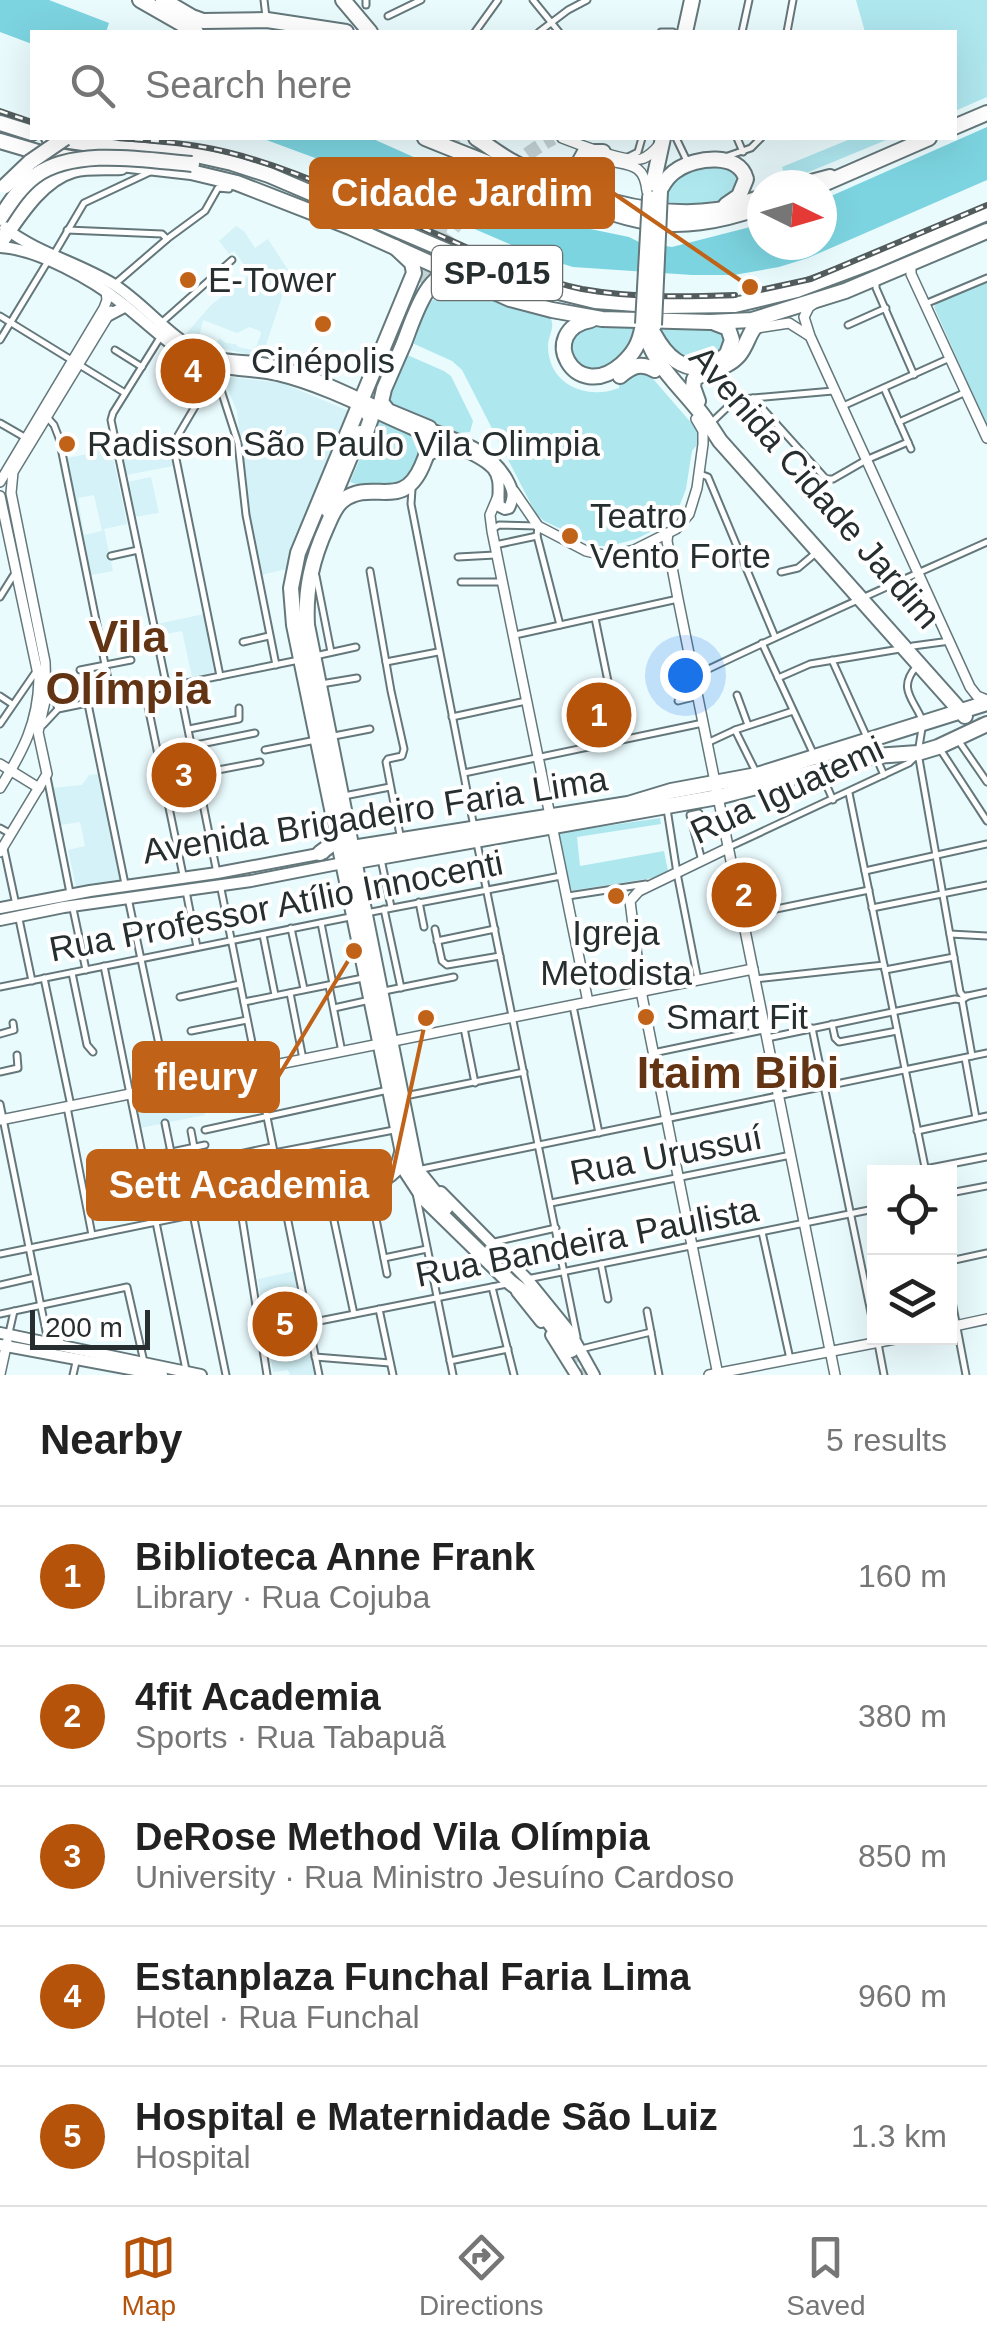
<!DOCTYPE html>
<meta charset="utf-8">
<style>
:root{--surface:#fff;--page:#f2f2f2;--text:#222;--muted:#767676;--line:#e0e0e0;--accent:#b45309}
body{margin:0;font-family:Helvetica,sans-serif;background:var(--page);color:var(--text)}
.controls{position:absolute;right:30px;bottom:30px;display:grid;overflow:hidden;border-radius:0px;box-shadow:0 10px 40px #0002}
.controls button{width:90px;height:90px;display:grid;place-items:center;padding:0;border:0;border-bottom:2px solid var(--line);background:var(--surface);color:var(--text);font:50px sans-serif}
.compass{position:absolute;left:747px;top:170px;width:90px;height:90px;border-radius:50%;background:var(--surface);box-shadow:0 10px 40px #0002;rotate:95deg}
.scale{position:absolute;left:30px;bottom:25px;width:120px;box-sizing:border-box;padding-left:10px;border:5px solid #262e2f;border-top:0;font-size:28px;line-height:35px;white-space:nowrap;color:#262e2f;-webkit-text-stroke:8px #fff;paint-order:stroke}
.you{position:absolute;left:685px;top:675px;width:35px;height:35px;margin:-25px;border:8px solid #fff;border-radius:50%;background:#1a73e8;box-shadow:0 0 0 15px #1a73e833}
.badge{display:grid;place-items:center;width:65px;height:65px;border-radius:50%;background:var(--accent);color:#fff;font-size:32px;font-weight:700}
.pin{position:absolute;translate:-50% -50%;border:5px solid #fff;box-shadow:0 2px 10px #0006}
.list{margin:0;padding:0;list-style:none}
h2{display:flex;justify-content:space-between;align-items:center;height:130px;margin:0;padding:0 40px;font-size:42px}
h2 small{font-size:32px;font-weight:400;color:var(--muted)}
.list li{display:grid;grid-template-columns:65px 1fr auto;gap:30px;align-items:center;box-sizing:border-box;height:140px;padding:0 40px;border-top:2px solid var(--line)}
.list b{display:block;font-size:38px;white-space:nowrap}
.list p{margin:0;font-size:32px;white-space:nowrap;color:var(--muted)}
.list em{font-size:32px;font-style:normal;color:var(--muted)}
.icon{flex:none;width:55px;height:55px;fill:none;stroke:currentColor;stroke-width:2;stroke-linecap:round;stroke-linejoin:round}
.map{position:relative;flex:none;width:987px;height:1375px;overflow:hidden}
.search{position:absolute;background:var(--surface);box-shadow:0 10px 40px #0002;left:30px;right:30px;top:30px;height:110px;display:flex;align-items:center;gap:25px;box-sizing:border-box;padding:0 35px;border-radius:0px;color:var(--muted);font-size:38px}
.sheet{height:830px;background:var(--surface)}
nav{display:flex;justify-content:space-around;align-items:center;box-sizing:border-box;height:140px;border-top:2px solid var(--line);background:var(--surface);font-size:28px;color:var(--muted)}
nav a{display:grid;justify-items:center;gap:5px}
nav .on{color:var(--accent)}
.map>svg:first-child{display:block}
</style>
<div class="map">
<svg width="987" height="1375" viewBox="0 0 987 1375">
<rect width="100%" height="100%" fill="#eafbfe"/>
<g fill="#d4f2f7" fill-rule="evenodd">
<path d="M236,226L244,231L255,248L268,239L290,273L263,354L259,357L212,346L184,336L211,305L251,274L234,251L229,254L219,241ZM203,320L237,333L249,327L260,331L261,334L257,345L252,350L238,347L236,344L226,343L219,338L216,344L211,343L199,338Z"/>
<path d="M229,377L282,383L349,411L294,542L287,569L261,575L247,505L237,411L226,385Z"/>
<path d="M109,439L127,524L104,529L113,571L91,575L67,458L88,454L92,443ZM94,495L102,531L84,535L78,498Z"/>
<path d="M169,443L173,466L126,475L122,452Z"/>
<path d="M151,477L159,513L134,517L128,482Z"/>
<path d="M204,614L214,672L192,677L182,631L160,635L157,624Z"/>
<path d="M99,774L121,882L77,891L68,850L85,846L80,822L61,825L51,788L82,785L89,775Z"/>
<path d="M199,1084L205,1115L140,1128L137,1112L162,1106L161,1092Z"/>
<path d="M295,1271L315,1375H290L288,1370L273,1372L258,1279Z"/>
</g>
<g fill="#afe7ef">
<path d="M856,0H987V97L955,111L954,32H865Z"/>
<path d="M853,138H891L787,181L782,167Z"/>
<path d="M720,162L743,175L733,197L692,206L666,202C667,173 696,168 720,162Z"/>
<path d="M987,282V426L934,307L937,303Z"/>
<path d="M456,287L523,310L550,316C556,329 548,334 548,347C549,386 588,400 619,388V384L636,372L648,373L700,433V441L692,451L686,489L678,510L662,526L636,539L610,546H597L544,521L536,514L462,370L452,361L412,343C421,321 429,290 456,287Z"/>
<path d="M588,321L637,322V337L614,367L584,372L569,353L570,338Z"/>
<path d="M659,324L717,325L726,330L723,354C693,373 665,358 659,324Z"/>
<path d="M405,354L444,371L451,376L473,421L470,432L459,433L385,401Z"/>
<path d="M377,418L426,441L408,483L363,486L350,482Z"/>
<path d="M660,818L661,824L577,837L580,866L664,851L668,871L653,878L569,891L558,833Z"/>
</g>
<g fill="#7cd4e0">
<path d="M0,0H49L109,23L106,32H32V44L0,32Z"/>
<path d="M987,127V180L808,258L779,267L734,275H692L573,267L537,256L407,200L326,162L261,138H371L521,205L571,225L629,237L639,242L672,247L762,224V245H822V200Z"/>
</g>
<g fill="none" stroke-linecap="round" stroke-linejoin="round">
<g stroke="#c3d2d5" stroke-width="14" stroke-dasharray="14 7" stroke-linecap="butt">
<path d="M431,252C447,212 462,181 452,138"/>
<path d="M415,303C421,289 426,273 433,260C455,217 511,160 553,138"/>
<path d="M356,431L414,295"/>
<path d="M960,705L987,736"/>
<path d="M571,1350L585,1375"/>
</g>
<defs>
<g id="street">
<path d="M264,0L266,17"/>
<path d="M366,0V5"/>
<path d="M533,0L559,32"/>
<path d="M388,16L421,0"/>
<path d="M475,32L498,0"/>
<path d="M539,32L568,10L587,0"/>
<path d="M661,32H673"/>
<path d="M742,32L749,0"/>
<path d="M787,32L793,0"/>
<path d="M676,138L687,161"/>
<path d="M737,138L743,152"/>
<path d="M628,157L638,152L642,138"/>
<path d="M725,157L751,148L761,138"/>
<path d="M67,230L162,234L167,239"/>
<path d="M54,254L84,203L150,172"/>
<path d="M876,281V288L914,375"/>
<path d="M116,283L167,239L205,211L218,188L229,189"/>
<path d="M925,304L987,278"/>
<path d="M0,316L125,393"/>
<path d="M161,323L232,260"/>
<path d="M848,325L886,308"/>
<path d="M161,336L113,413L111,420L167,688"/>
<path d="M0,340L48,261"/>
<path d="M115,350L142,367"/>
<path d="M197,364C206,372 210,381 219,389"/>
<path d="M219,365L218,381L238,443L246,515L276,665"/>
<path d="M210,381L173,444L220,676"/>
<path d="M884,388L911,449"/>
<path d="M753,398L826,479H833L866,460L908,442"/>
<path d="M843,406L950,358"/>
<path d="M46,416L54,425L59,438L112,699"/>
<path d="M714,420L733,402L742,399L833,391"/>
<path d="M899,422L966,392"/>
<path d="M0,423L26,438"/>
<path d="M700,474L708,477L775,637"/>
<path d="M412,489L411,504L474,827"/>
<path d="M538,526L537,536L560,625"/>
<path d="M493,529L499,525L538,526"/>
<path d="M495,545L537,536"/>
<path d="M111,556L138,550"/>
<path d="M458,557L495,555"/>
<path d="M370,571L391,691L404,749L402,756L388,759L386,762L401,840"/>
<path d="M781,572L798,568L817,552"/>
<path d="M316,576L331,652"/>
<path d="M461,582H502"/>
<path d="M0,597L15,573"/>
<path d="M595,618L620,740"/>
<path d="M515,635L678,599"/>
<path d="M243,642L269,636"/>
<path d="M762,643L814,755"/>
<path d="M913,646L950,641"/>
<path d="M315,656L356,647"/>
<path d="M832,660L884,775"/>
<path d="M386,662L438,652"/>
<path d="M917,666C896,689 915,700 923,722L918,753L960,992L963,996H968"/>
<path d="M80,670L131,660"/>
<path d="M694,676C791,629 889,586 987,542"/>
<path d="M778,678L810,664L900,649"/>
<path d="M49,679L58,709"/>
<path d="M321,684L357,678"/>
<path d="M179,685L217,873"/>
<path d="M145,692L183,875"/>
<path d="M737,695L748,725"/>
<path d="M0,696L12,704"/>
<path d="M678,701L698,696"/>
<path d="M88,704L125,884"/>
<path d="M452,717L526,701"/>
<path d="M0,724L35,673"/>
<path d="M43,725L58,709L299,660"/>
<path d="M189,729L239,719V708"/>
<path d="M735,730L756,772"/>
<path d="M334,736L370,729"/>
<path d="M958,740L987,782"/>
<path d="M707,743L735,730L793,711"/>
<path d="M191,746L255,733"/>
<path d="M940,749L987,821"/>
<path d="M265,750L316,740"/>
<path d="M464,773L703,723"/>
<path d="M197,774L260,762"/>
<path d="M822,775L833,800"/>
<path d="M47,777L70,893"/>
<path d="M763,787L770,802"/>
<path d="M849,793L926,1172"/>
<path d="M344,796L390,787"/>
<path d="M667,809L677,873L698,980"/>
<path d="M699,813L690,815L702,861"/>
<path d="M0,828L11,834"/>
<path d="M477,843L577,1337"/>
<path d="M729,847L909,763L916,756"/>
<path d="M4,849L16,905"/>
<path d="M381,859L391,907"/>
<path d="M865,871L987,844"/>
<path d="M220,884L319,1375"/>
<path d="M186,891L197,947"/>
<path d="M568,896L646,884"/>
<path d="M128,898L160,1049"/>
<path d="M419,902L424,927"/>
<path d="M72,904L86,970"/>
<path d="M872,908L987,885"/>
<path d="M384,909L401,988"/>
<path d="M366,913L561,876"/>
<path d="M742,916L869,890"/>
<path d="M19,919L32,981"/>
<path d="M321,923L333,984"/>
<path d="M291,928L304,989"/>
<path d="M435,929L442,961L447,965L500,956"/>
<path d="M950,934L987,936"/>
<path d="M263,935L275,995"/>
<path d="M437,941L495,929"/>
<path d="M104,966L186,1370"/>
<path d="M885,970L954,957"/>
<path d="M72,973L87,1045L93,1052"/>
<path d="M44,978L71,1106"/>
<path d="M755,979L884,965"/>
<path d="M329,986L342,1052"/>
<path d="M0,987L350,917"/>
<path d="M384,991L454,977"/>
<path d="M290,993L303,1059"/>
<path d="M180,997L240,984"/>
<path d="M962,1000L972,1056"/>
<path d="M244,1002L363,978"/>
<path d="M573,1006L599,1133"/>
<path d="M334,1008L370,1000"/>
<path d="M832,1024L835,1038L839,1042L897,1031"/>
<path d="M464,1028L475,1083"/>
<path d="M812,1028L874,1327"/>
<path d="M191,1031L247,1020"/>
<path d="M0,1034L14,1030L13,1023"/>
<path d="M767,1038L955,999L962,1000L968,996L987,992"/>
<path d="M653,1053L763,1030"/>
<path d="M965,1058L976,1118"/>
<path d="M0,1072L18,1068L17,1055"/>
<path d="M405,1096L524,1072"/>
<path d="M0,1104L48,1341"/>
<path d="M67,1107L92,1235"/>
<path d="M165,1123L184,1216"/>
<path d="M205,1130L388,1090"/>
<path d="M191,1131L194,1147"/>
<path d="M917,1131L987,1116"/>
<path d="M274,1153L394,1130"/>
<path d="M143,1158L205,1145"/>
<path d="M212,1160L272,1147"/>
<path d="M422,1169L987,1053"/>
<path d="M925,1169L987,1157"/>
<path d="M229,1174L236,1205"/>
<path d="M202,1179L209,1211"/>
<path d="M368,1179L387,1274"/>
<path d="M247,1182L262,1179"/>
<path d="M252,1182L256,1201"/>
<path d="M327,1188L354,1314"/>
<path d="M416,1193L453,1375"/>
<path d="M950,1193L987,1186"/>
<path d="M551,1203L791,1155"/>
<path d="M122,1205L151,1199"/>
<path d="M240,1205L267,1375"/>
<path d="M193,1214L226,1375"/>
<path d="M762,1232L790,1359"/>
<path d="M490,1243L556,1228"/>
<path d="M0,1254L386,1175"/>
<path d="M384,1258L427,1249"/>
<path d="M950,1261L987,1253"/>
<path d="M601,1264L608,1299"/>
<path d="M527,1279L874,1209"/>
<path d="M0,1285L35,1277"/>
<path d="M492,1287L514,1375"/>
<path d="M950,1291L966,1375"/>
<path d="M379,1309L393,1375"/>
<path d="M647,1311L659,1375"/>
<path d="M0,1314L127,1287L144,1362"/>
<path d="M309,1323L507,1284"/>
<path d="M9,1333L14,1311"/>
<path d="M877,1338L884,1375"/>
<path d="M581,1349L651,1332"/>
<path d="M315,1357L390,1363"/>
<path d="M450,1361L508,1349"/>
<path d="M73,1375L76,1362"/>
</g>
<g id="secondary">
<path d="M562,138C578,144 625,163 641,159C649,157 655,150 660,144"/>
<path d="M605,160C629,166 644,162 647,191"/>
<path d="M911,264V274L987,438"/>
<path d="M816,302L809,307L804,317L810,336L970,687L977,696L987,700"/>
<path d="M757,328L789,323L808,335"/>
<path d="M0,482L104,308L107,300L106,291"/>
<path d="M514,491L538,526L586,551L608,556L634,550L676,529L689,514L697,488L703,444V431L696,419"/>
<path d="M0,496L39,679C38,723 23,751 0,788"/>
<path d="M498,496L490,515L492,531L588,1002"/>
<path d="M668,533L667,541L678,599L835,1375"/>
<path d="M0,764L39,788"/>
<path d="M0,852L47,774L38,732L46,697L45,662L11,493L13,472L111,311"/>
<path d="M0,1120L753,969"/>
<path d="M950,1327L987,1319"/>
<path d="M0,1374L7,1342"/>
<path d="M709,1375L900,1338"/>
<path d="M718,1375L642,996L630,901L639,891L728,848"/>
</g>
<g id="primary">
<path d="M5,228C37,253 79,263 113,284C145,304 169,338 204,354C225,363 250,359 272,365C311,374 348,393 385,410"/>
<path d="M0,247C38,249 93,280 123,304C146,322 169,346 196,359C222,372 249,369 277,375C323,386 368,410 412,429C431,437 481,454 493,469C502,480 497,493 499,506L505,509L509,508C515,496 513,490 507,479C489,448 459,441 429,428"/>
<path d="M109,315L126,306"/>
<path d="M0,908L90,891L217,873L324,853"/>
<path d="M0,920L64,907L251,881L343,863"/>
<path d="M441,1192L527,1279L570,1332L594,1375"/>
<path d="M517,1292L541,1322"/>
<path d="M0,1333L201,1375"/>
<path d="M551,1335L576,1375"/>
<path d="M0,1345L162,1375"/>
</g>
<g id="highway">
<path d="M140,0L196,32"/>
<path d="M163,0L192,17L203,21L267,20L346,32"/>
<path d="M343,0L370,32"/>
<path d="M685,32L692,0"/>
<path d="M0,123L32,133"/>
<path d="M954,127L987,113"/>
<path d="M49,138L118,148L187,153L232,163L269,175L522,283L595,301L663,306L735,305L797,290L872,262L987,213"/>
<path d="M425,138C461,153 497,166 533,181C624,220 663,241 762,207"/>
<path d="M476,138C489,146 501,156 515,163C573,194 651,220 717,210C732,208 747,202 762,197"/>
<path d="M0,141L41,153L76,159"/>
<path d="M112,163L191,172L237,183L350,227L510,299L552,310L602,319L710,322L752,320L845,291L987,231"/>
<path d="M552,174L569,175L575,170L585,152H603"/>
<path d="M800,185L830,177"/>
<path d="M821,185L929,138"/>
<path d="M661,188C665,181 670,174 677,170C696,157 739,152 746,179L739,196L726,205"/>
<path d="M593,196L585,179V169L594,162L609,161"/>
<path d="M650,198L663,138"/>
<path d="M0,243C18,217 41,179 73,170C88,166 105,168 121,167"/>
<path d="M395,247L412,263L414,273L298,553L291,588L294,625L407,1172L424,1198L511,1283L530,1297L571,1350"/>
<path d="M591,320C536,330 574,406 622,364C634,353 639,344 642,329"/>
<path d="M643,325C652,362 673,379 696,407C705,417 712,429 720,441L965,716"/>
<path d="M654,334C666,356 682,372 709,367"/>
<path d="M404,343L384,389L381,402L388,411L429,428C431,441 428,453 422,466C402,512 373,478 343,500C335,506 331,517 327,526C312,559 305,589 307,625L416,1170L446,1207"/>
<path d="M715,365L727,354L732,340L728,328L715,323"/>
<path d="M620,376C632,366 640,362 655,370"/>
<path d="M698,401L693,387L694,379C708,369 726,370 739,355C749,343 749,327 763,321"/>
<path d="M362,444L371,418L365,409"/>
<path d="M428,453L448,444"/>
<path d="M328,510L360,433"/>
<path d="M346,849L628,804L671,791L757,775L987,703"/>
<path d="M320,853L332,844L335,833"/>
<path d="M345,863L718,797L875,756L918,753L938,747L987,724"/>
<path d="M389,1175L398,1167L402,1153"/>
</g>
</defs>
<use href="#street" stroke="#64777a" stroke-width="9"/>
<use href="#secondary" stroke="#64777a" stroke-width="12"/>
<use href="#primary" stroke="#64777a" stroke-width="14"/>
<use href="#highway" stroke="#64777a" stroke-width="18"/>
<use href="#street" stroke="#fff" stroke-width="5"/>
<use href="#secondary" stroke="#fff" stroke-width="9"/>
<use href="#primary" stroke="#fff" stroke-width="10"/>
<use href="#highway" stroke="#fff" stroke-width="14"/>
<defs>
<g id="rail">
<path d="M0,111L32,122"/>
<path d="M119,138C147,140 175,142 203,147C279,160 361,202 432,232C481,253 530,278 582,289C633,298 684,297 735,295"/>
<path d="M751,292L811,279L987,205"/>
</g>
</defs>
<use href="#rail" stroke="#525c5d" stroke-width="6"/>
<use href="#rail" stroke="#fff" stroke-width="2.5" stroke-dasharray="8" stroke-linecap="butt"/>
<defs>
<g id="highway-bridge">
<path d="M5,186L30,162L65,138"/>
<path d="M0,218C10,203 20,187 35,176C75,147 145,160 192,164"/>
<path d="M643,324L650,198"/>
<path d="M654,325L660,191"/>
<path d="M404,343C415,315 429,262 468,271C481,274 494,281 507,285"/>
</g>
</defs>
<use href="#highway-bridge" stroke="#64777a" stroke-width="18" stroke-linecap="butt"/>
<use href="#highway-bridge" stroke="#fff" stroke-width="14"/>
</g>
<g fill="#c06218" stroke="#fff" stroke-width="4">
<circle cx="188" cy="280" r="10"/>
<circle cx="323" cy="324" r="10"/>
<circle cx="67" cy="444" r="10"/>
<circle cx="570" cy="536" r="10"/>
<circle cx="616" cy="896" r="10"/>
<circle cx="646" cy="1017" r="10"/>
</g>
<g text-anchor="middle" stroke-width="8" stroke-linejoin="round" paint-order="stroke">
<rect fill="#fff" stroke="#676d6d" stroke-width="2.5" x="432" y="246" width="130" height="54" rx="8"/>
<g font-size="32" font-weight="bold" fill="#262e2f">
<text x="497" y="284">SP-015</text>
</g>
<g font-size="35" fill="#262e2f" stroke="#fff" text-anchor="start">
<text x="208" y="292">E-Tower</text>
<text x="323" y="373" text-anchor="middle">Cinépolis</text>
<text x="87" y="456">Radisson São Paulo Vila Olimpia</text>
<text x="590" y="528">Teatro<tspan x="590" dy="40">Vento Forte</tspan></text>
<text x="616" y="945" text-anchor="middle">Igreja<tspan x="616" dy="40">Metodista</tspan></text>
<text x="666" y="1029">Smart Fit</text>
</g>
<g font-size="35" fill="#262e2f" stroke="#fff">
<text transform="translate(815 487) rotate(49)" y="12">Avenida Cidade Jardim</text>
<text transform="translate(787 790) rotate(-25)" y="12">Rua Iguatemi</text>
<text transform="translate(375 815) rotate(-9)" y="12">Avenida Brigadeiro Faria Lima</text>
<text transform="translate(276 906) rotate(-11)" y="12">Rua Professor Atílio Innocenti</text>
<text transform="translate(666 1155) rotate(-11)" y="12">Rua Urussuí</text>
<text transform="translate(587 1242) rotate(-11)" y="12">Rua Bandeira Paulista</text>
</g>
<g font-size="45" font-weight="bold" fill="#623414" stroke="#fff">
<text x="128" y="652">Vila<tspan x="128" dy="52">Olímpia</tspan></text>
<text x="738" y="1088">Itaim Bibi</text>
</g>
</g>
<path fill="none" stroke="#c06218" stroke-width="4" d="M750 287L613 193M354 951L278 1077M426 1018L390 1185"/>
<g fill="#c06218" stroke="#fff" stroke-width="4">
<circle cx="750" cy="287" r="10"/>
<circle cx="354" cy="951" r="10"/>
<circle cx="426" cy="1018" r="10"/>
</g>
<g fill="#c06218" stroke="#c06218" stroke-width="4">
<rect x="311" y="159" width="302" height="68" rx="10"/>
<rect x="134" y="1043" width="144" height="68" rx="10"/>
<rect x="88" y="1151" width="302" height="68" rx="10"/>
</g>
<g font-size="38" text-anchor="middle" font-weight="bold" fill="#fff">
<text x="462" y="206">Cidade Jardim</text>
<text x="206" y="1090">fleury</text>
<text x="239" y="1198">Sett Academia</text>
</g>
</svg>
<div class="controls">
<button><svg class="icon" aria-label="locate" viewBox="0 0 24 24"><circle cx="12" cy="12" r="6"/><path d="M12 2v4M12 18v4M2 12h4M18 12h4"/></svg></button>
<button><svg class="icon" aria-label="layers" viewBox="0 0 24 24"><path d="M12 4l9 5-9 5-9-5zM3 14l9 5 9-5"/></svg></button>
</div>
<svg class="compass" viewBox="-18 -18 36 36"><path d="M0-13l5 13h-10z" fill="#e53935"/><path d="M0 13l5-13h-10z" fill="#767676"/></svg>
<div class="scale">200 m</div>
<div class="you"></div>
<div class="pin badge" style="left:599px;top:715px">1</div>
<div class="pin badge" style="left:744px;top:895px">2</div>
<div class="pin badge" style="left:184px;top:775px">3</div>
<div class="pin badge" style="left:193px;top:371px">4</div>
<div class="pin badge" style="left:285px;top:1324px">5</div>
<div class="search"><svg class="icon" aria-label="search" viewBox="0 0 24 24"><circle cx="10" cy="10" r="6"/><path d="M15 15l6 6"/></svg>Search here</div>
</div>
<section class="sheet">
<h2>Nearby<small>5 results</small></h2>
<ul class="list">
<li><span class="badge">1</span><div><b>Biblioteca Anne Frank</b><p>Library · Rua Cojuba</p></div><em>160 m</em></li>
<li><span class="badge">2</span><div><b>4fit Academia</b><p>Sports · Rua Tabapuã</p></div><em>380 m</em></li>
<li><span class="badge">3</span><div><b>DeRose Method Vila Olímpia</b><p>University · Rua Ministro Jesuíno Cardoso</p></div><em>850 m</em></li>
<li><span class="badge">4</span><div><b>Estanplaza Funchal Faria Lima</b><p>Hotel · Rua Funchal</p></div><em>960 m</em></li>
<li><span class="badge">5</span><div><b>Hospital e Maternidade São Luiz</b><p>Hospital</p></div><em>1.3 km</em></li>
</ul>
</section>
<nav>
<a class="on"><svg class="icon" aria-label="map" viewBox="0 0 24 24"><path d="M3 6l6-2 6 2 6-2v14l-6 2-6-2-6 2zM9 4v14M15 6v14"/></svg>Map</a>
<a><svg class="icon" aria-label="directions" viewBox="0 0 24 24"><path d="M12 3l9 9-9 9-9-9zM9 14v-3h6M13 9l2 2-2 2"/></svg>Directions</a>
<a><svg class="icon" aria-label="saved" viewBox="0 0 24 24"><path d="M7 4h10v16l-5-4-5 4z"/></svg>Saved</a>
</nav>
